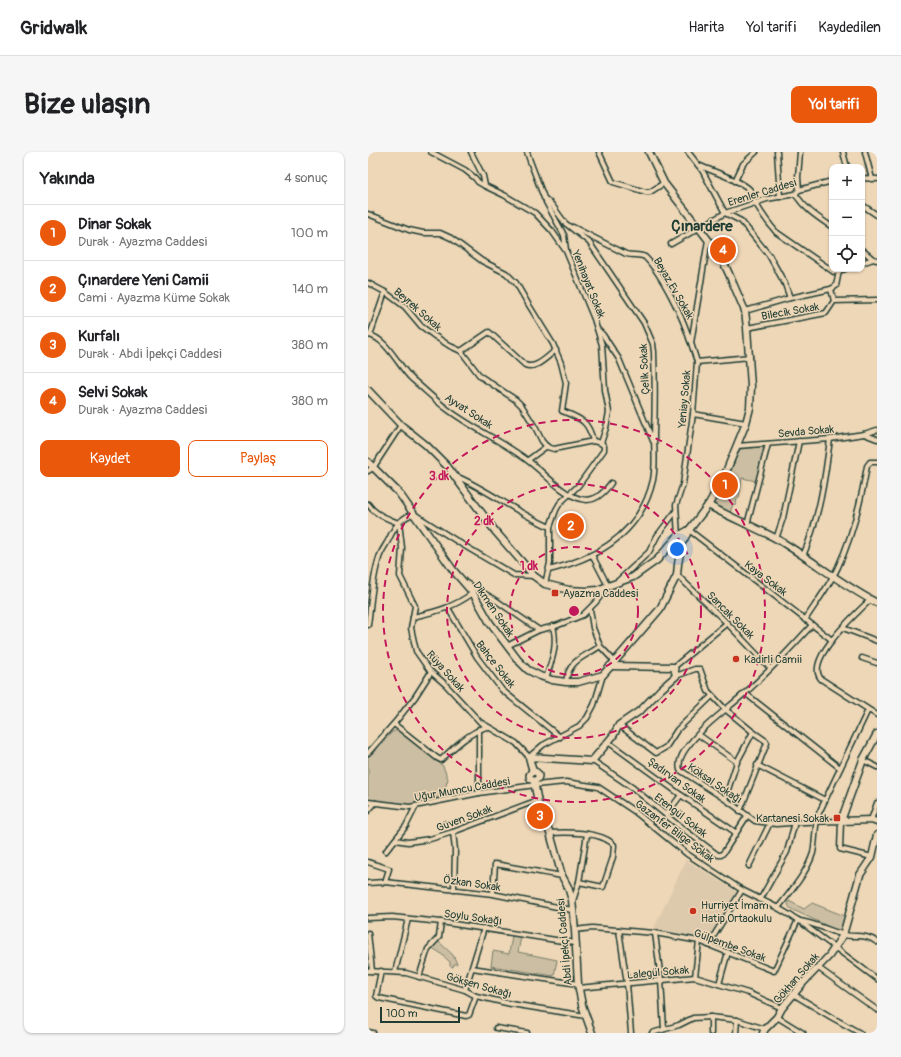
<!DOCTYPE html>
<html lang="tr">
<meta charset="utf-8">
<style>
:root{--surface:#fff;--page:#f6f6f6;--text:#202124;--muted:#757577;--line:#e0e0e0;--accent:#ea580c}
body{margin:0;font-family:Pangolin,sans-serif;background:var(--page);color:var(--text)}
.controls{position:absolute;right:12px;top:12px;display:grid;overflow:hidden;border-radius:8px;box-shadow:0 1px 3px #0004}
.controls button{width:36px;height:36px;display:grid;place-items:center;padding:0;border:0;border-bottom:1px solid var(--line);background:var(--surface);color:var(--text);font:20px sans-serif}
.scale{position:absolute;left:12px;bottom:10px;width:80px;box-sizing:border-box;padding-left:4px;border:2px solid #1f3d34;border-top:0;font-size:11px;line-height:14px;white-space:nowrap;color:#1f3d34;-webkit-text-stroke:3px #eed7b7;paint-order:stroke}
.you{position:absolute;left:309px;top:397px;width:14px;height:14px;margin:-10px;border:3px solid #fff;border-radius:50%;background:#1a73e8;box-shadow:0 0 0 6px #1a73e833}
.badge{display:grid;place-items:center;width:26px;height:26px;border-radius:50%;background:var(--accent);color:#fff;font-size:13px;font-weight:700}
.pin{position:absolute;translate:-50% -50%;border:2px solid #fff;box-shadow:0 1px 4px #0006}
.list{margin:0;padding:0;list-style:none}
h2{display:flex;justify-content:space-between;align-items:center;height:52px;margin:0;padding:0 16px;font-size:17px}
h2 small{font-size:13px;font-weight:400;color:var(--muted)}
.list li{display:grid;grid-template-columns:26px 1fr auto;gap:12px;align-items:center;box-sizing:border-box;height:56px;padding:0 16px;border-top:1px solid var(--line)}
.list b{display:block;font-size:15px;white-space:nowrap}
.list p{margin:0;font-size:13px;white-space:nowrap;color:var(--muted)}
.list em{font-size:13px;font-style:normal;color:var(--muted)}
.actions{display:flex;gap:8px;padding:12px 16px}
.actions a{flex:1;padding:9px 0;border:1px solid var(--accent);border-radius:8px;text-align:center;font-size:14px;color:var(--accent)}
.actions .main{background:var(--accent);color:#fff}
.icon{flex:none;width:22px;height:22px;fill:none;stroke:currentColor;stroke-width:2;stroke-linecap:round;stroke-linejoin:round}
.map{position:relative;flex:none;width:509px;height:881px;overflow:hidden;border-radius:8px}
header{display:flex;align-items:center;gap:24px;box-sizing:border-box;height:56px;padding:0 20px;background:var(--surface);border-bottom:1px solid var(--line)}
header strong{font-size:19px}
nav{display:flex;gap:22px;margin-inline-start:auto;font-size:14px}
.intro{display:flex;align-items:center;justify-content:space-between;box-sizing:border-box;height:96px;padding:0 24px}
h1{margin:0;font-size:28px}
.button{padding:10px 18px;border-radius:8px;background:var(--accent);color:#fff;font-size:14px;font-weight:700}
main{display:flex;gap:24px;padding:0 24px}
aside{flex:1;background:var(--surface);border-radius:8px;box-shadow:0 1px 3px #0004}
.map>svg:first-child{display:block}
</style>
<header>
<strong>Gridwalk</strong>
<nav><a>Harita</a><a>Yol tarifi</a><a>Kaydedilen</a></nav>
</header>
<div class="intro"><h1>Bize ulaşın</h1><a class="button">Yol tarifi</a></div>
<main>
<aside>
<h2>Yakında<small>4 sonuç</small></h2>
<ul class="list">
<li><span class="badge">1</span><div><b>Dinar Sokak</b><p>Durak · Ayazma Caddesi</p></div><em>100 m</em></li>
<li><span class="badge">2</span><div><b>Çınardere Yeni Camii</b><p>Cami · Ayazma Küme Sokak</p></div><em>140 m</em></li>
<li><span class="badge">3</span><div><b>Kurfalı</b><p>Durak · Abdi İpekçi Caddesi</p></div><em>380 m</em></li>
<li><span class="badge">4</span><div><b>Selvi Sokak</b><p>Durak · Ayazma Caddesi</p></div><em>380 m</em></li>
</ul>
<div class="actions"><a class="main">Kaydet</a><a>Paylaş</a></div>
</aside>
<div class="map">
<svg width="509" height="881" viewBox="0 0 509 881">
<rect width="100%" height="100%" fill="#eed7b7"/>
<filter id="ink" filterUnits="userSpaceOnUse"><feTurbulence type="fractalNoise" baseFrequency=".025" numOctaves="2"/><feDisplacementMap in="SourceGraphic" scale="8" xChannelSelector="R" yChannelSelector="G"/><feConvolveMatrix kernelMatrix="1 2 1 2 8 2 1 2 1" color-interpolation-filters="sRGB"/></filter>
<g filter="url(#ink)">
<path fill="#ddcaac" d="M318,708L369,740L340,786L285,778Z"/>
<g fill="#ccbea2" stroke="#767e6b">
<path d="M393,295L396,298L388,329L374,326L371,346H369L368,353L365,352L362,361L350,354L348,351L357,332L366,336L370,326L361,323L372,297Z"/>
<path d="M27,579H31L75,614L80,627L74,645L41,654L0,648V604L5,601L24,580Z"/>
<path d="M421,749L436,757L444,751L479,765L475,776L468,778L423,757L420,753Z"/>
<path d="M144,784L153,785L150,800L189,808L186,824L123,814L125,799L141,802Z"/>
<path d="M70,789L85,803L89,812H86L85,815L82,814V810L71,800L64,796Z"/>
</g>
<g fill="none" stroke-linecap="round" stroke-linejoin="round">
<defs>
<g id="street">
<path d="M63,0L97,18L107,26L110,30L117,34L136,43L167,61L184,79L198,99L226,167L234,193L237,238L241,260L238,276L233,291"/>
<path d="M103,0L115,24L117,34"/>
<path d="M159,0L162,9L176,46L184,53L197,71L221,90L276,171L285,192L286,200C287,228 287,255 286,282C286,298 288,313 285,328C273,381 230,406 181,418"/>
<path d="M231,0L245,30L278,40H282L296,31"/>
<path d="M320,0L334,18L357,61L373,69L401,103L417,132L422,146"/>
<path d="M409,0L412,45"/>
<path d="M475,0L479,15"/>
<path d="M497,0L504,27"/>
<path d="M330,13C341,18 375,29 382,38C385,42 385,48 388,52C394,62 401,72 408,80L466,120L477,117"/>
<path d="M494,26L509,27"/>
<path d="M367,29L375,12L388,0"/>
<path d="M431,38L430,25L432,0"/>
<path d="M427,42C438,58 448,64 464,75"/>
<path d="M178,50L196,83L198,98"/>
<path d="M494,53L509,63"/>
<path d="M0,62L41,78L55,81H72L83,86L114,109L138,121L148,131L159,150L185,192L193,211L198,231L194,259C213,267 220,268 225,289"/>
<path d="M205,75L258,102C265,104 271,102 277,105C294,122 315,165 322,189"/>
<path d="M303,92L357,61L399,47L427,42L431,38L464,29"/>
<path d="M494,98L505,107L509,108"/>
<path d="M494,111L505,107"/>
<path d="M0,131L17,140L37,155L53,174L65,183L82,194L93,199L112,224L148,248L154,254L167,275L174,289L179,295L186,297L225,289L233,291"/>
<path d="M463,137L466,149"/>
<path d="M377,159L422,146L463,137L468,134L471,119"/>
<path d="M379,176L458,161L466,149L509,148"/>
<path d="M230,178L235,183L251,207L285,289"/>
<path d="M0,183C18,185 31,215 44,227C56,237 67,248 79,257C104,276 134,289 159,308C175,319 193,342 213,347C226,351 236,341 243,331"/>
<path d="M2,183L17,140"/>
<path d="M93,199L121,180L157,213C168,218 180,204 188,198"/>
<path d="M329,210L382,205"/>
<path d="M325,262L378,271"/>
<path d="M496,282L509,287"/>
<path d="M369,294L462,287L496,282L509,278"/>
<path d="M160,308L179,294"/>
<path d="M0,319L5,316L33,273"/>
<path d="M88,324C120,338 149,361 182,375"/>
<path d="M0,352C7,363 19,366 30,371"/>
<path d="M31,370L34,396L32,424L47,454L43,476L48,499L62,519L77,532L112,570L148,591L161,605L175,593L211,574L219,566L226,553L235,523"/>
<path d="M379,373L400,292"/>
<path d="M321,378L464,488"/>
<path d="M310,384L308,353L315,332L325,262L329,210L323,191L340,88"/>
<path d="M408,387L415,366L431,289"/>
<path d="M435,404C451,367 457,327 462,287"/>
<path d="M309,423L359,471L402,516"/>
<path d="M250,429L281,400L289,384L308,359"/>
<path d="M98,431L126,447L171,478"/>
<path d="M177,432L182,411V375L188,358L192,351L210,334L236,298V294L233,291"/>
<path d="M502,448C489,461 436,508 453,527L509,563"/>
<path d="M80,456L109,505L134,538L192,585"/>
<path d="M222,457L225,476L232,494L246,509"/>
<path d="M45,465C70,459 84,456 105,441"/>
<path d="M437,468C448,451 461,434 470,415C485,383 493,349 499,314L502,310H509"/>
<path d="M0,473C3,451 4,427 11,406C13,399 18,393 21,387C26,375 33,365 46,362L95,393L146,423L166,424"/>
<path d="M444,473C423,496 401,520 377,541C357,559 333,575 317,598C313,604 310,611 312,618L357,647L387,669L408,672L437,670L473,669L472,697L504,705"/>
<path d="M475,476L509,489"/>
<path d="M139,494L171,478L188,474L215,463L228,450L240,434L224,403"/>
<path d="M494,506L509,511"/>
<path d="M306,515L359,471"/>
<path d="M308,524L327,517H332L340,539L357,557L385,580L398,589L399,591L372,659"/>
<path d="M178,526C184,508 190,493 185,474"/>
<path d="M198,530C201,507 216,506 232,494"/>
<path d="M377,541L472,616"/>
<path d="M26,572L69,606L73,608C86,595 101,581 118,575"/>
<path d="M251,573L288,601L298,595L309,578L344,544"/>
<path d="M331,583L369,610"/>
<path d="M240,590L313,643L367,680"/>
<path d="M0,601L29,568L47,545L63,520"/>
<path d="M495,608L509,615"/>
<path d="M225,609L265,636L310,673L350,703H353L356,700L379,664"/>
<path d="M389,613L457,648"/>
<path d="M111,641V577"/>
<path d="M357,647L369,610L385,580"/>
<path d="M0,650L42,655L111,641L167,633L198,630L230,635L266,659L319,702L374,738L410,756L430,768L509,827"/>
<path d="M0,659L7,651"/>
<path d="M298,663L313,643"/>
<path d="M503,668L509,651"/>
<path d="M85,680L87,698L86,738"/>
<path d="M182,681C200,680 233,679 246,693L245,705L235,735L211,730"/>
<path d="M27,688L40,690L62,687L85,680L170,648"/>
<path d="M18,699L38,674L48,654"/>
<path d="M0,710L21,717L17,730"/>
<path d="M381,714L402,671"/>
<path d="M0,731L17,730L125,742L204,758"/>
<path d="M125,742L127,712L194,724"/>
<path d="M392,748L419,700L427,670"/>
<path d="M205,749L211,730L219,682"/>
<path d="M410,756C422,740 439,721 445,701C448,687 446,674 451,661L500,558"/>
<path d="M0,766L24,765L73,770L207,791"/>
<path d="M432,769C446,771 459,778 473,782C487,787 495,780 509,790"/>
<path d="M207,778L224,776L287,781L331,789L406,819L430,768"/>
<path d="M251,778L259,832L263,881"/>
<path d="M0,781L4,819"/>
<path d="M287,781L293,828L296,877"/>
<path d="M340,793L374,738"/>
<path d="M449,815L509,858"/>
<path d="M104,816L210,832"/>
<path d="M0,819L38,821L97,838L108,844L143,852L218,864"/>
<path d="M13,819L8,844L11,846L98,864L101,863L108,844"/>
<path d="M27,820L40,767"/>
<path d="M51,825L60,797L71,785L73,770"/>
<path d="M327,825L331,789"/>
<path d="M351,832L360,800"/>
<path d="M210,836L327,825L380,841L414,856"/>
<path d="M97,838L116,776"/>
<path d="M425,842L463,865L492,881"/>
<path d="M343,865V881"/>
<path d="M409,865L435,881"/>
<path d="M128,876L159,881"/>
<path d="M0,880L5,881"/>
<path d="M284,881L311,873L325,866L343,865L369,868L397,877"/>
<path d="M368,881L369,868"/>
</g>
<g id="secondary">
<path d="M0,238L33,273L58,293L79,314L127,379L166,424L177,432L201,438L219,439L229,438L265,425L289,408L310,384L321,378L341,352L358,320L378,271L382,256L383,234L379,176L377,159L361,122L352,103L296,31L281,0"/>
<path d="M0,310L31,341L85,418L105,441L122,471L150,508L160,518L172,524L184,528L198,530H210L235,523L292,457L309,423L310,412L314,391L321,378"/>
<path d="M340,353C363,366 387,375 409,387C443,407 474,433 509,451"/>
<path d="M509,582L495,608L473,669L503,668L509,670"/>
<circle cx="166" cy="624" r="4.5"/>
<path d="M165,620L161,605L224,609L245,584L251,573L273,558L293,537L308,524L306,515L242,514"/>
<path d="M166,629L171,656L182,681L194,724L200,735L204,748L207,778L210,832L214,853L224,881"/>
<path d="M395,881L397,877L409,865L414,856L434,832L461,804L475,783L492,723L504,705L509,683"/>
</g>
</defs>
<use href="#street" stroke="#1f3d34" stroke-width="7"/>
<use href="#secondary" stroke="#1f3d34" stroke-width="9"/>
<use href="#street" stroke="#eed7b7" stroke-width="4"/>
<use href="#secondary" stroke="#eed7b7" stroke-width="6"/>
</g>
</g>
<g fill="none" stroke="#c2185b" stroke-width="2" stroke-dasharray="7 5">
<circle cx="206" cy="459" r="64"/>
<circle cx="206" cy="459" r="127"/>
<circle cx="206" cy="459" r="191"/>
</g>
<g fill="#c8321e" stroke="#eed7b7" stroke-width="1.5">
<rect x="183" y="437" width="8" height="8" rx="2"/>
<circle cx="368" cy="507" r="4"/>
<rect x="465" y="662" width="8" height="8" rx="2"/>
<circle cx="325" cy="759" r="4"/>
</g>
<g text-anchor="middle" stroke-width="3" stroke-linejoin="round" paint-order="stroke">
<g font-size="11" fill="#1f3d34" stroke="#eed7b7">
<text transform="translate(394 40) rotate(-17)" y="4">Erenler Caddesi</text>
<text transform="translate(221 132) rotate(68)" y="4">Yenihayat Sokak</text>
<text transform="translate(306 136) rotate(60)" y="4">Beyaz Ev Sokak</text>
<text transform="translate(50 157) rotate(41)" y="4">Beyrek Sokak</text>
<text transform="translate(422 159) rotate(-10)" y="4">Bilecik Sokak</text>
<text transform="translate(276 217) rotate(-93)" y="4">Çelik Sokak</text>
<text transform="translate(316 247) rotate(-85)" y="4">Yeniay Sokak</text>
<text transform="translate(101 259) rotate(33)" y="4">Ayvat Sokak</text>
<text transform="translate(438 279) rotate(-5)" y="4">Sevda Sokak</text>
<text transform="translate(398 426) rotate(37)" y="4">Kaya Sokak</text>
<text transform="translate(126 457) rotate(56)" y="4">Dikmen Sokak</text>
<text transform="translate(363 463) rotate(45)" y="4">Sancak Sokak</text>
<text transform="translate(128 512) rotate(52)" y="4">Bahçe Sokak</text>
<text transform="translate(78 519) rotate(48)" y="4">Rüya Sokak</text>
<text transform="translate(309 628) rotate(36)" y="4">Şadırvan Sokak</text>
<text transform="translate(347 631) rotate(34)" y="4">Köksal Sokağı</text>
<text transform="translate(94 637) rotate(-10)" y="4">Uğur Mumcu Caddesi</text>
<text transform="translate(313 663) rotate(38)" y="4">Erengül Sokak</text>
<text transform="translate(96 666) rotate(-20)" y="4">Güven Sokak</text>
<text transform="translate(307 679) rotate(37)" y="4">Gazanfer Bilge Sokak</text>
<text transform="translate(104 731) rotate(8)" y="4">Özkan Sokak</text>
<text transform="translate(105 765) rotate(8)" y="4">Soylu Sokağı</text>
<text transform="translate(196 790) rotate(-95)" y="4">Abdi İpekçi Caddesi</text>
<text transform="translate(362 793) rotate(20)" y="4">Gülpembe Sokak</text>
<text transform="translate(290 820) rotate(-5)" y="4">Lalegül Sokak</text>
<text transform="translate(428 826) rotate(-49)" y="4">Gökhan Sokak</text>
<text transform="translate(111 833) rotate(16)" y="4">Gökşen Sokağı</text>
</g>
<g font-size="11" fill="#1f3d34" stroke="#eed7b7" text-anchor="start">
<text x="195" y="445">Ayazma Caddesi</text>
<text x="376" y="511">Kadirli Camii</text>
<text x="461" y="670" text-anchor="end">Kartanesi̇ Sokak</text>
<text x="333" y="757">Hurriyet İmam<tspan x="333" dy="13">Hatip Ortaokulu</tspan></text>
</g>
<g font-size="15" font-weight="bold" fill="#1f3d34" stroke="#eed7b7">
<text x="334" y="79">Çınardere</text>
</g>
</g>
<circle cx="206" cy="459" r="6" fill="#c2185b" stroke="#eed7b7" stroke-width="2"/>
<g font-size="12" text-anchor="middle" font-weight="bold" fill="#c2185b" stroke="#eed7b7" stroke-width="3" stroke-linejoin="round" paint-order="stroke">
<text x="71" y="328">3 dk</text>
<text x="116" y="373">2 dk</text>
<text x="161" y="418">1 dk</text>
</g>
</svg>
<div class="controls">
<button>+</button>
<button>−</button>
<button><svg class="icon" aria-label="locate" viewBox="0 0 24 24"><circle cx="12" cy="12" r="6"/><path d="M12 2v4M12 18v4M2 12h4M18 12h4"/></svg></button>
</div>
<div class="scale">100 m</div>
<div class="you"></div>
<div class="pin badge" style="left:357px;top:333px">1</div>
<div class="pin badge" style="left:203px;top:374px">2</div>
<div class="pin badge" style="left:172px;top:664px">3</div>
<div class="pin badge" style="left:355px;top:98px">4</div>
</div>
</main>
